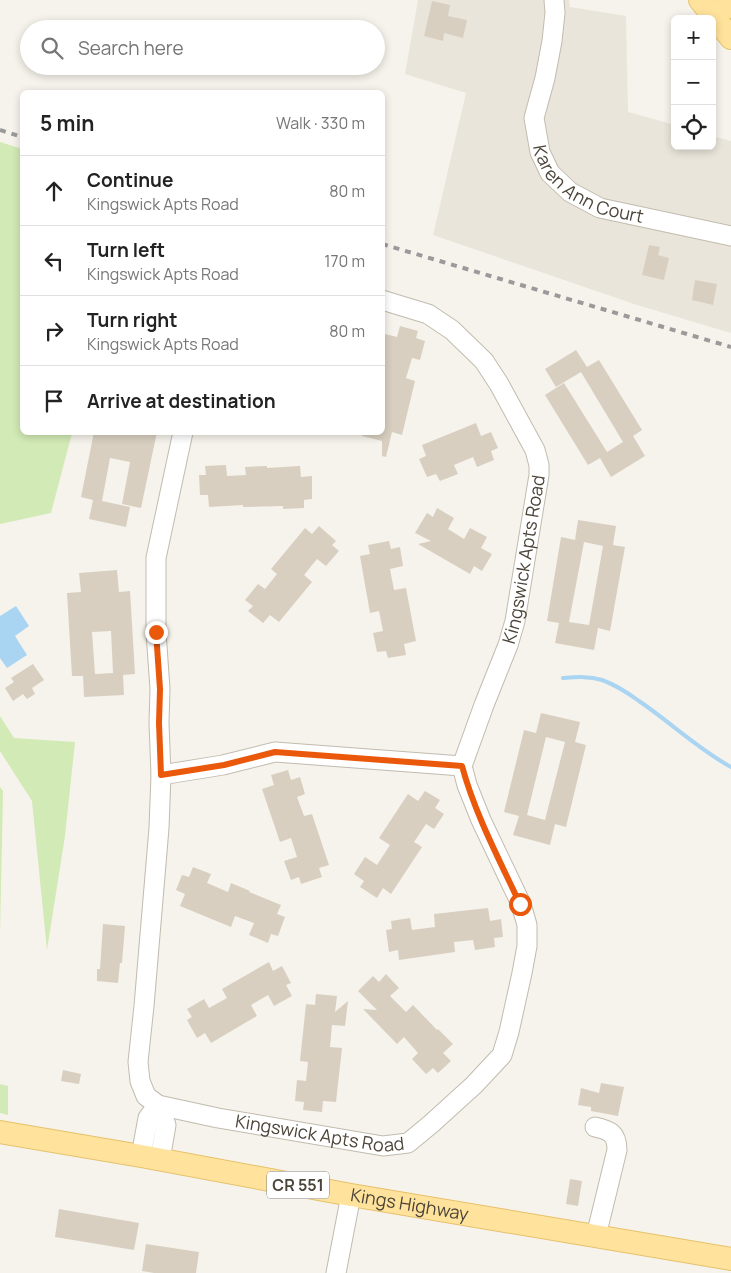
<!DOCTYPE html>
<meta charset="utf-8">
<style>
:root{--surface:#fff;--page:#f6f6f6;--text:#222;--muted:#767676;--line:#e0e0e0}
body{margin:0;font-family:Manrope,sans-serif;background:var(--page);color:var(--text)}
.controls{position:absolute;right:15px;top:15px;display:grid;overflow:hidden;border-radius:8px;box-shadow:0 2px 8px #0003}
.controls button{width:45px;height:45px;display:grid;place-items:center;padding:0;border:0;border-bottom:1px solid var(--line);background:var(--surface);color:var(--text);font:25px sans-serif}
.stop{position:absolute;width:15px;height:15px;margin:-11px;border:4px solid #ea580c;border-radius:50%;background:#fff}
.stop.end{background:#ea580c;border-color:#fff;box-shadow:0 1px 5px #0008}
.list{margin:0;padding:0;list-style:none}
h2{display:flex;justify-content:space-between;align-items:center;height:65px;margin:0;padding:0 20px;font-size:21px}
h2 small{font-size:16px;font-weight:400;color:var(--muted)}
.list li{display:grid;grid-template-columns:32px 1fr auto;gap:15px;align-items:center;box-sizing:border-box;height:70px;padding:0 20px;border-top:1px solid var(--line)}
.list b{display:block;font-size:19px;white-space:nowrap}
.list p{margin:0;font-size:16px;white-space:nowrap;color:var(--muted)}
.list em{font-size:16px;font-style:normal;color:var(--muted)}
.icon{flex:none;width:28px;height:28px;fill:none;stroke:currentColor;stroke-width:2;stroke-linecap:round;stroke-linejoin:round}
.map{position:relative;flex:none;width:731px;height:1273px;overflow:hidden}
.search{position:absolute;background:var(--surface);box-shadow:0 2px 8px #0003;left:20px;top:20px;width:365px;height:55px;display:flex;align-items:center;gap:12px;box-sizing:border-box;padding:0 18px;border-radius:28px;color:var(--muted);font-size:19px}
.panel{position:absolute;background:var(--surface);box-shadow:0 2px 8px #0003;left:20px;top:90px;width:365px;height:345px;border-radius:8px}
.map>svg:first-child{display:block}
</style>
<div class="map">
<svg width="731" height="1273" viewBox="0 0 731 1273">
<rect width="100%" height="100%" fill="#f6f3ec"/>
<path fill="#eae5da" d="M418,0H569L570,7L626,16L628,112L675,125V146H712V136L731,141V333L637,305L433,235L466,93L405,74Z"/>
<g fill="#d2eab5">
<path d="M0,142L22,149V432L72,433L51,513L0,524Z"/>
<path d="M0,716L14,738L75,742L65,836L47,950L32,801L0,751Z"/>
<path d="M0,787L3,791L0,935Z"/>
<path d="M0,1084L8,1086V1115L0,1113Z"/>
</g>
<path fill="#a9d4f2" d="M16,606L29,626L15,636L27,655L7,668L0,658V616Z"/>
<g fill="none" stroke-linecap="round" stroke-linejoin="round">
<path stroke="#a9d4f2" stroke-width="4" d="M563,678C577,677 589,676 602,680C616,685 628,693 639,701C670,722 698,749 731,767"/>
</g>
<g fill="#d8cfc1" fill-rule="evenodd">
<path d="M432,1L450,5L448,16L467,20L463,38L444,33L443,41L424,36Z"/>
<path d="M649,245L660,247L658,255L669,258L664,280L642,275Z"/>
<path d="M695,280L717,284L713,305L692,300Z"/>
<path d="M400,326L418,331L416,338L425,341L420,360L412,358L406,378L415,381L402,435L392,432L386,457L382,456V441L362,436L363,432H382V345L385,334L397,337Z"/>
<path d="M576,350L587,367L599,360L642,430L633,436L645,456L611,477L600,458L588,465L545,395L564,383L607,452L623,442L581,372L556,387L545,369Z"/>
<path d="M476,423L481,436L491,432L498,448L491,451L494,460L477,467L473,457L454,465L458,474L440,481L436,474L427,477L419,459L426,456L422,445Z"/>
<path d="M94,432H157L141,508L122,504L130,462L110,458L102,501L130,507L126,527L89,519L93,500L81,497Z"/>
<path d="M226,465L227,476L246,475L245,467L267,466V468L300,466L301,477L312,476V499L304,500V508L283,509V506L243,507V505L209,507L208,495H200L199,475H206L205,466Z"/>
<path d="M437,508L454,518L448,529L464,539L470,528L487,537L481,548L492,554L482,571L474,566L470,574L418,544L431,541L415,533L427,513L433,517Z"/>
<path d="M578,520L616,526L613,545L625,547L610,631L598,628L594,650L555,643L559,623L547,621L561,537L575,540ZM584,542L603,546L589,625L569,622Z"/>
<path d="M319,526L336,541L332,545L339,551L326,566L317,559L304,575L312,582L279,622L270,615L263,623L248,611L253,606L245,600L258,584L265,589L277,574L271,569L305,528L312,534Z"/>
<path d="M389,541L391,549L400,547L403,566L390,569L394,590L406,588L416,641L404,644L406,655L388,658L386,651L377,652L373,633L383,631L379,611L370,613L360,556L370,554L368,545Z"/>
<path d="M117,570L119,592L130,591L135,674L123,675L124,695L84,697L83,676H72L67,593L81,592L79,573ZM111,631L113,673L95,674L92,632Z"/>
<path d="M33,664L44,680L32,688L35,694L27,699L23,694L13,701L5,688L14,682L11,678Z"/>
<path d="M541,713L580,722L575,742L586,745L566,827L555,824L550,845L513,835L519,816L504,812L524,730L536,733ZM546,737L565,742L545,820L527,815Z"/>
<path d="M288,770L291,780L300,777L305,794L297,797L304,816L312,814L329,865L319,868L322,877L301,884L299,877L291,880L284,861L297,857L291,838L280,842L262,789L274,785L271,775Z"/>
<path d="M425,791L440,800L435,808L444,814L434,829L426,824L414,842L422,847L391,894L383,888L377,898L360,887L364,881L354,874L365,857L377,865L390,845L379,838L408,794L418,801Z"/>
<path d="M193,867L211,874L207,883L228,892L231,883L250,891L249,892L281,905L277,914L285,917L278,936L271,934L268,943L249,935L254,923L235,916L231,927L180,906L185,894L176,890L182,875L189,877Z"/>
<path d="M488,908L490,921L501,919L503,937L494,938L495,947L475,950L473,940L454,942L455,952L399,960L398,950L389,952L386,930L392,929L391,921L410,918L412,930L435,927L434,914Z"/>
<path d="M103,924L125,926L122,963H120L118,983L97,981V969H100Z"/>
<path d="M269,962L273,971L282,966L291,983L286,985L292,996L274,1006L268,995L251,1005L257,1016L211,1043L205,1033L197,1038L187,1020L192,1017L187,1009L204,999L209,1008L227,998L222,989Z"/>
<path d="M386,974L399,988L390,996L406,1012L413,1005L437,1030L438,1029L453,1044L443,1053L451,1061L438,1073L433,1068L426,1074L412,1059L418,1053L404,1037L397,1044L363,1009L377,1010L358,991L373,976L379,982Z"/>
<path d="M316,994L337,996L335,1012L348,1001L345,1026L332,1025L330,1047L342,1048L336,1102L323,1101L322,1112L303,1110L304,1102L295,1101L297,1080L306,1081L308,1062L300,1061L306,1004L315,1005Z"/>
<path d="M63,1070L81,1074L79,1084L61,1081Z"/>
<path d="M601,1083L624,1087L618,1116L591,1111V1107L578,1105L581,1088L599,1093Z"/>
<path d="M570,1179L582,1181L578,1206L566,1204Z"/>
<path d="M59,1209L139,1223L134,1250L55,1237Z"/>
<path d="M146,1244L199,1252L196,1273H154L142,1271Z"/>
</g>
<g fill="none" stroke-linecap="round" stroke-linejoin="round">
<defs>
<g id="minor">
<path id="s1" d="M554,0L555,13L552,41L545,78L534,118L540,152L550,173L570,192L600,208L731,236"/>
<path id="s2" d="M183,432L156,558V632L160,689L159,723L161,775L159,828L144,1006L138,1062L140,1081L146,1096L158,1105L218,1118L383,1146L408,1143L431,1124L474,1085L502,1055L509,1032L522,973L527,946V925L521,904L481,820L467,785L462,766L484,705L508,645L515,621L539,475V465L535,450L499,384L484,361L452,330L428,314L382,300"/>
<path d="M161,775L223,765L275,752L462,766"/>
<path d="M595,1127C609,1130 617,1133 617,1150L596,1236"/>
<path d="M141,1156L148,1118L158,1105L166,1125L160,1160"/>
<path d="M336,1273L351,1195"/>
</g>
<g id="major">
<path d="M700,0L731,38"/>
<path d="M726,0L731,7"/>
<path id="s3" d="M0,1132L141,1156L351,1195L731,1259"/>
</g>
</defs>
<use href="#minor" stroke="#c2bbae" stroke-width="21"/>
<use href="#major" stroke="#e6c16a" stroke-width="24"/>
<use href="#minor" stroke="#fff" stroke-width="19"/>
<use href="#major" stroke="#ffe39c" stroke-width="22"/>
<g stroke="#9a9a9a" stroke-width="4" stroke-dasharray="6 6" stroke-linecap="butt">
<path d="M0,130L22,137"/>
<path d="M382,244L731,347"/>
</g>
</g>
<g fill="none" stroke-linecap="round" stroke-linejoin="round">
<path stroke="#ea580c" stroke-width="6" d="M156,632L160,689L159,723L161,775L224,765L275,752L462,766C475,814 499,859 520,904"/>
</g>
<g text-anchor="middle" stroke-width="4.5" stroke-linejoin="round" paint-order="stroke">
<rect fill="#fff" stroke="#817c74" stroke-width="1" x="267" y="1171.5" width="62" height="27" rx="4"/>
<g font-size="16" font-weight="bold" fill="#4b4439">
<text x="298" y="1191">CR 551</text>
</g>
<g font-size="18" fill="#4b4439" stroke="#fff">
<text dy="6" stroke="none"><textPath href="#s1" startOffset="216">Karen Ann Court</textPath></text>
<text dy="6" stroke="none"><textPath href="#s2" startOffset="1589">Kingswick Apts Road</textPath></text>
<text dy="6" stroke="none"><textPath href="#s2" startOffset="849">Kingswick Apts Road</textPath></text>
<text dy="6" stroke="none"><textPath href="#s3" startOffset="416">Kings Highway</textPath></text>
</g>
</g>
</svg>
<div class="controls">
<button>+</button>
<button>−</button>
<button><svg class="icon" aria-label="locate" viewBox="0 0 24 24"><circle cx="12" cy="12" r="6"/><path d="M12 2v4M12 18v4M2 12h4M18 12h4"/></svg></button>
</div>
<div class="stop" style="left:520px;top:904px"></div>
<div class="stop end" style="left:156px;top:632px"></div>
<div class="search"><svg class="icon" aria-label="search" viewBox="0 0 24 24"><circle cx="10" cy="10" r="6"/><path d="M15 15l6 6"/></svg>Search here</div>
<section class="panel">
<h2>5 min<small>Walk · 330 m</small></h2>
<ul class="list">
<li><svg class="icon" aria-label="ahead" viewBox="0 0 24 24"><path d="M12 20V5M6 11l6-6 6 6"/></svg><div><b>Continue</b><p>Kingswick Apts Road</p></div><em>80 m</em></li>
<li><svg class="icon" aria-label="left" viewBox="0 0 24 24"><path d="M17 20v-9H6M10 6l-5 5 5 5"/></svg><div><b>Turn left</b><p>Kingswick Apts Road</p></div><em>170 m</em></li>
<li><svg class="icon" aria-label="right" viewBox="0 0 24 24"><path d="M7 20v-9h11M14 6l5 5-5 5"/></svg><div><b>Turn right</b><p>Kingswick Apts Road</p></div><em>80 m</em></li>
<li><svg class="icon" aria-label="arrive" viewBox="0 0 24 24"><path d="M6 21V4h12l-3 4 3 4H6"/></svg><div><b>Arrive at destination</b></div></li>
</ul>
</section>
</div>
